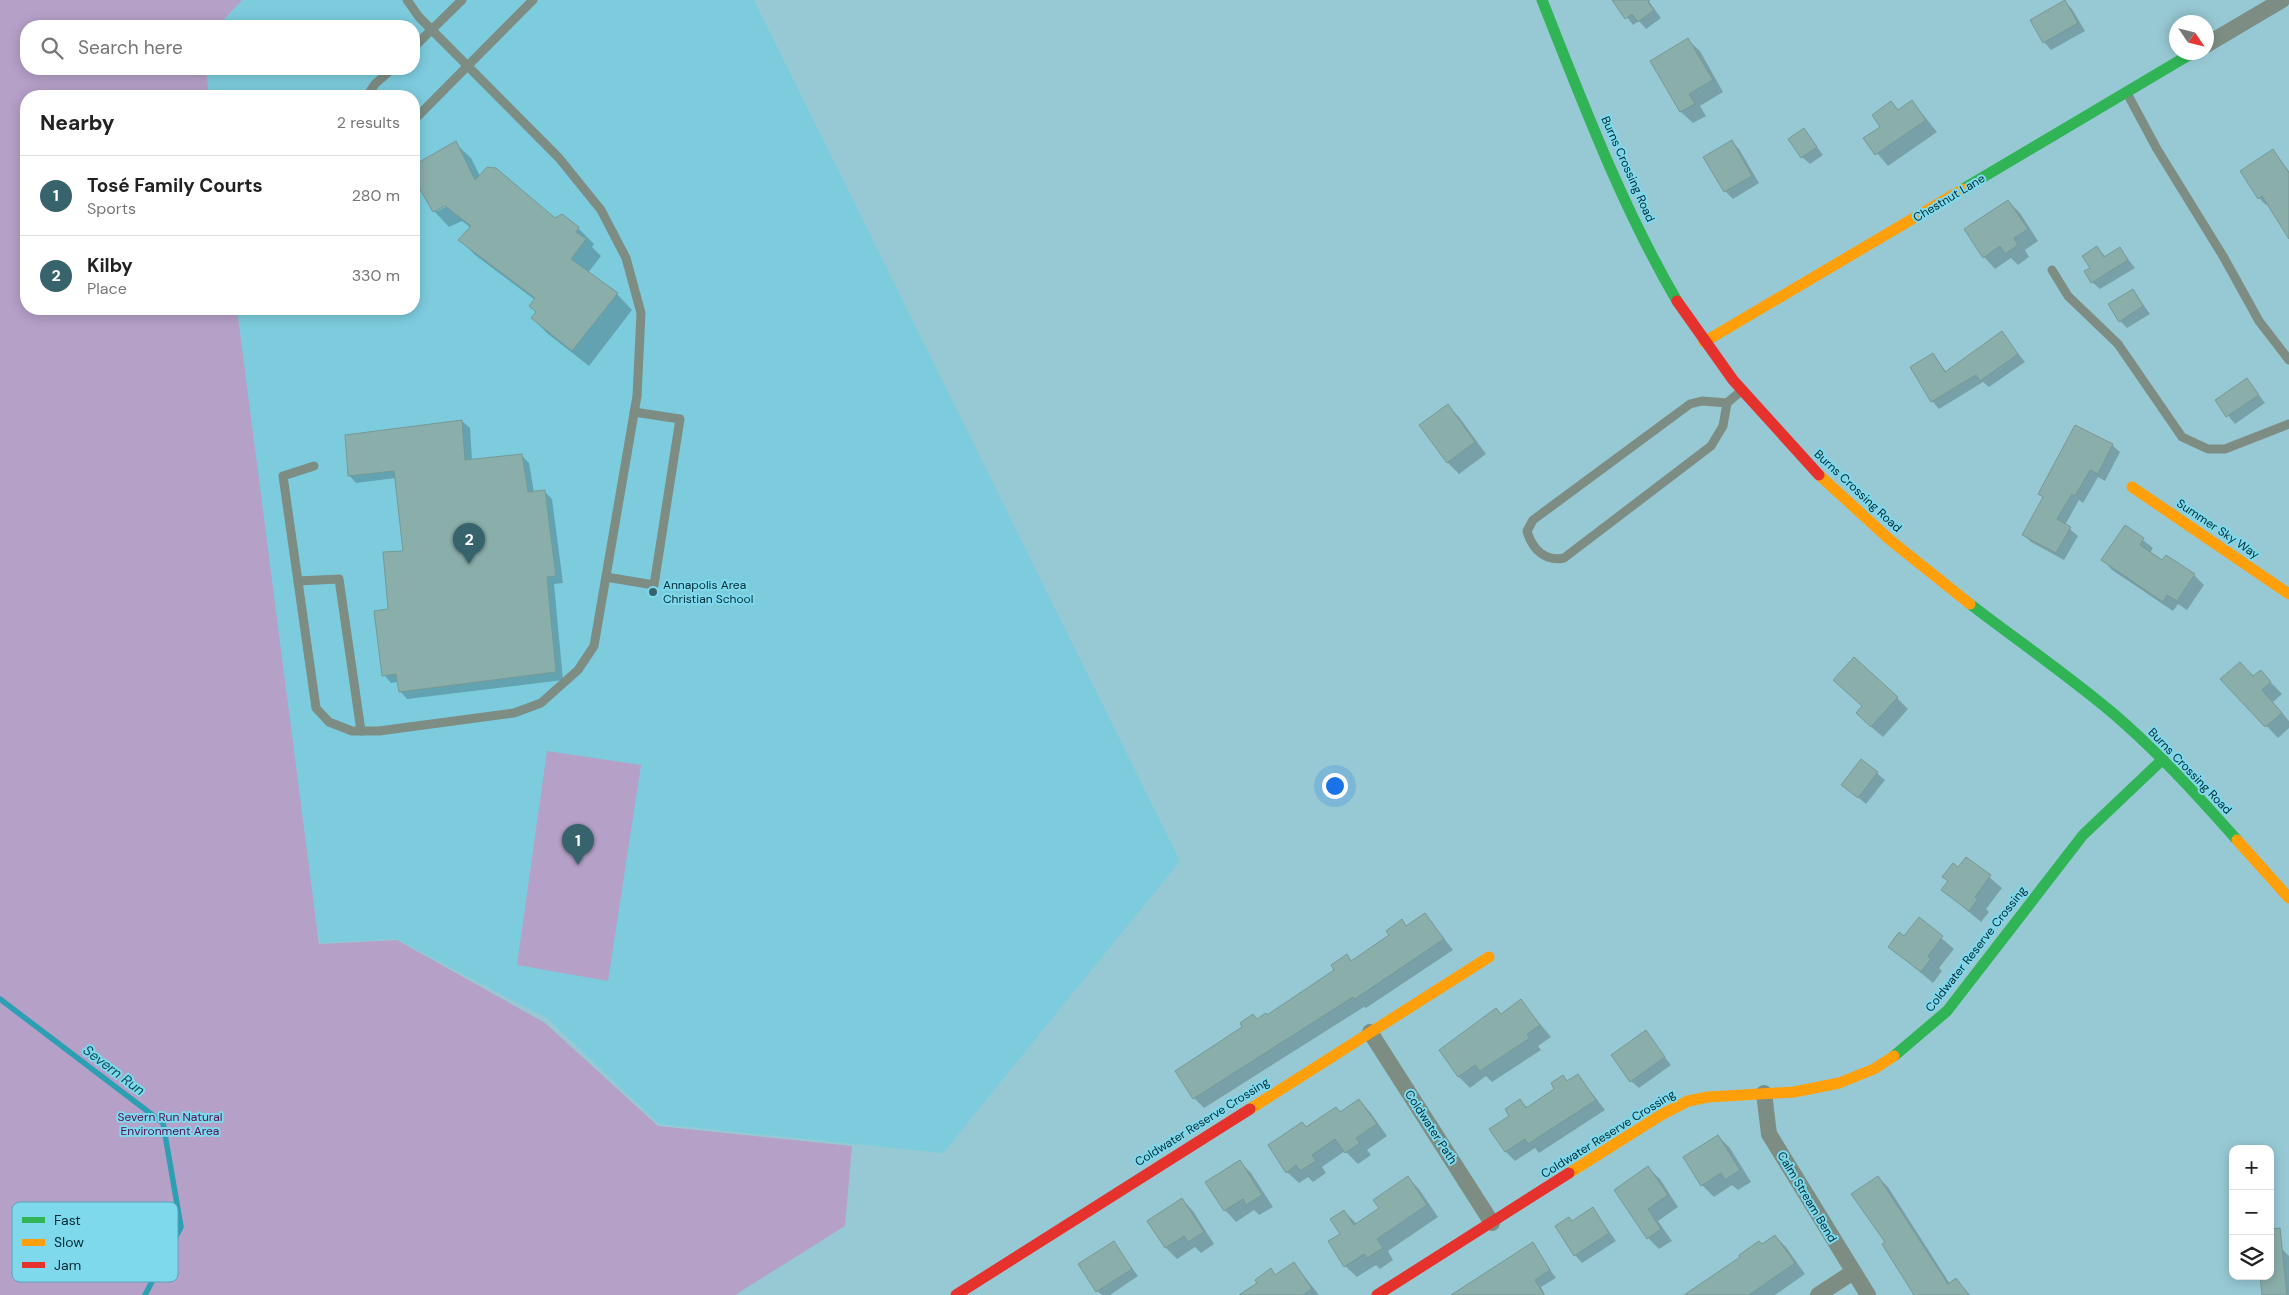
<!DOCTYPE html>
<meta charset="utf-8">
<style>
:root{--surface:#fff;--page:#f6f6f6;--text:#222;--muted:#767676;--line:#e0e0e0;--accent:#36636c}
body{margin:0;font-family:"DM Sans",sans-serif;background:var(--page);color:var(--text)}
.controls{position:absolute;right:15px;bottom:15px;display:grid;overflow:hidden;border-radius:10px;box-shadow:0 2px 12px #0003}
.controls button{width:45px;height:45px;display:grid;place-items:center;padding:0;border:0;border-bottom:1px solid var(--line);background:var(--surface);color:var(--text);font:25px sans-serif}
.compass{position:absolute;left:2169px;top:15px;width:45px;height:45px;border-radius:50%;background:var(--surface);box-shadow:0 2px 12px #0003;rotate:125deg}
.you{position:absolute;left:1334px;top:785px;width:18px;height:18px;margin:-12px;border:4px solid #fff;border-radius:50%;background:#1a73e8;box-shadow:0 0 0 8px #1a73e833}
.badge{display:grid;place-items:center;width:32px;height:32px;border-radius:50%;background:var(--accent);color:#fff;font-size:16px;font-weight:700}
.pin{position:absolute;translate:-50% -41px;filter:drop-shadow(0 1px 2px #0008)}
.pin::after{content:'';position:absolute;top:26px;width:18px;height:15px;background:inherit;clip-path:polygon(0 0,100% 0,50% 100%)}
.list{margin:0;padding:0;list-style:none}
h2{display:flex;justify-content:space-between;align-items:center;height:65px;margin:0;padding:0 20px;font-size:21px}
h2 small{font-size:16px;font-weight:400;color:var(--muted)}
.list li{display:grid;grid-template-columns:32px 1fr auto;gap:15px;align-items:center;box-sizing:border-box;height:80px;padding:0 20px;border-top:1px solid var(--line)}
.list b{display:block;font-size:19px;white-space:nowrap}
.list p{margin:0;font-size:16px;white-space:nowrap;color:var(--muted)}
.list em{font-size:16px;font-style:normal;color:var(--muted)}
.icon{flex:none;width:28px;height:28px;fill:none;stroke:currentColor;stroke-width:2;stroke-linecap:round;stroke-linejoin:round}
.map{position:relative;flex:none;width:2289px;height:1295px;overflow:hidden}
.search{position:absolute;background:var(--surface);box-shadow:0 2px 12px #0003;left:20px;top:20px;width:400px;height:55px;display:flex;align-items:center;gap:12px;box-sizing:border-box;padding:0 18px;border-radius:20px;color:var(--muted);font-size:19px}
.panel{position:absolute;background:var(--surface);box-shadow:0 2px 12px #0003;left:20px;top:90px;width:400px;height:225px;border-radius:20px}
.map>svg:first-child{display:block}
</style>
<div class="map">
<svg width="2289" height="1295" viewBox="0 0 2289 1295">
<rect width="100%" height="100%" fill="#97c9d4"/>
<path fill="#7cccde" d="M242,0H754L1180,861L943,1153L659,1124L547,1018L396,939L320,943L215,323L201,309H414V96H168L182,69H414V26H219Z"/>
<g fill="#b5a0c8">
<path d="M0,0H242L218,26H26V69H206L209,96H26V309H237L319,944L397,940L545,1023L658,1126L852,1146L845,1226L735,1295H0Z"/>
<path d="M547,751L641,765L608,981L517,965Z"/>
</g>
<g fill="#0003" fill-rule="evenodd">
<path d="M1614,0H1648L1661,18L1646,29L1639,21L1633,25Z"/>
<path d="M2065,2L2072,9L2085,31L2051,50L2044,42Z"/>
<path d="M1688,40L1700,51L1723,92L1700,106L1706,116L1693,123L1681,112L1652,61Z"/>
<path d="M1912,101L1937,132L1888,166L1865,139L1881,127L1891,103L1899,111Z"/>
<path d="M1804,130L1823,155L1810,164L1802,157Z"/>
<path d="M1732,142L1739,149L1759,183L1733,199L1725,191L1705,157Z"/>
<path d="M455,143L471,158L480,176L555,219L578,228L594,244L592,247L601,256L588,273L617,294L632,310L589,366L548,334L532,318L537,312L535,300L475,255L460,240L471,228L462,221L449,227L434,211L414,176V166ZM451,202L452,204L437,211V209Z"/>
<path d="M2273,151L2289,171V236L2268,204L2266,205L2259,198Z"/>
<path d="M2008,201L2020,213L2038,241L2025,250L2029,257L2018,265L2011,258L1995,269L1984,257Z"/>
<path d="M2097,248L2106,257L2120,249L2135,268L2100,289L2092,282L2091,268Z"/>
<path d="M2133,290L2150,314L2127,328L2120,321Z"/>
<path d="M2002,333L2025,362L1989,387L1983,382L1939,409L1932,401L1933,354L1947,373Z"/>
<path d="M2247,379L2265,403L2235,424L2216,401Z"/>
<path d="M1448,406L1459,417L1486,454L1459,474L1447,462Z"/>
<path d="M462,421L470,428L472,460L521,455L529,463L534,492L544,491L552,499L563,583L554,584L563,680L407,699L400,691L398,682L391,683L384,675L389,610L404,552L396,478L356,483L349,475Z"/>
<path d="M2112,445L2120,452L2105,481L2098,477L2083,503L2079,500L2065,525L2078,536L2064,560L2031,542L2023,534Z"/>
<path d="M2125,526L2153,548L2150,553L2163,562L2194,575L2204,585L2187,610L2178,604L2173,611L2112,570L2103,560Z"/>
<path d="M2260,671L2282,694L2273,702L2289,721V728L2278,738L2222,679L2254,677Z"/>
<path d="M1897,698L1908,709L1883,737L1869,725L1864,706Z"/>
<path d="M1861,760L1885,780L1866,804L1843,785Z"/>
<path d="M1967,858L2002,888L1986,909L1989,912L1981,922L1943,890L1949,882L1944,877L1959,869Z"/>
<path d="M1425,914L1453,950L1366,1008L1364,1007L1204,1108L1194,1098L1258,1020L1268,1016L1336,970L1347,956L1352,962L1390,935L1402,921L1407,927Z"/>
<path d="M1919,919L1954,949L1939,968L1942,971L1933,983L1889,946L1904,938Z"/>
<path d="M1521,1001L1551,1037L1538,1046L1541,1050L1492,1082L1486,1076L1470,1088L1458,1076L1496,1009L1502,1015Z"/>
<path d="M1645,1032L1671,1065L1639,1088L1631,1081Z"/>
<path d="M1578,1075L1605,1110L1539,1153L1535,1148L1515,1161L1506,1152L1491,1129L1511,1116L1520,1101L1528,1108Z"/>
<path d="M1359,1100L1370,1112L1387,1136L1367,1150L1371,1155L1358,1164L1345,1151L1322,1167L1326,1173L1313,1182L1308,1177L1299,1183L1287,1172L1307,1128L1341,1113Z"/>
<path d="M1718,1136L1730,1148L1751,1182L1738,1190L1732,1185L1714,1197L1702,1185Z"/>
<path d="M1240,1162L1251,1173L1273,1207L1259,1215L1254,1210L1236,1222L1225,1210Z"/>
<path d="M1648,1168L1660,1179L1678,1207L1658,1221L1672,1241L1659,1249L1648,1238Z"/>
<path d="M1878,1177L1888,1187L1950,1284L1956,1280L1970,1295H1918L1886,1242Z"/>
<path d="M1408,1178L1419,1189L1438,1217L1388,1251L1393,1260L1380,1269L1376,1265L1357,1277L1345,1266L1342,1234L1344,1211L1357,1224L1381,1208Z"/>
<path d="M1182,1199L1193,1211L1214,1244L1201,1253L1195,1247L1177,1259L1166,1248Z"/>
<path d="M1593,1209L1616,1241L1582,1263L1575,1255L1572,1222Z"/>
<path d="M1775,1236L1786,1247L1805,1274L1775,1295H1686Z"/>
<path d="M1113,1242L1138,1276L1110,1295H1102L1097,1291Z"/>
<path d="M1532,1244L1556,1278L1541,1287L1545,1295H1454Z"/>
<path d="M2281,1248L2289,1256V1295H2263Z"/>
<path d="M1294,1263L1319,1295H1242L1259,1283L1271,1270L1276,1276Z"/>
</g>
<g fill="none" stroke-linecap="round" stroke-linejoin="round">
<path stroke="#2d9fb2" stroke-width="5.5" d="M0,999L163,1123L181,1227L145,1295"/>
</g>
<g fill="#8aaeaa" stroke="#779996">
<path d="M1612,0H1650L1648,2L1654,10L1638,22L1632,14L1625,19Z"/>
<path d="M2065,0L2078,23L2043,43L2030,20Z"/>
<path d="M1688,38L1713,80L1689,94L1695,104L1680,112L1650,61Z"/>
<path d="M1912,100L1926,120L1875,155L1863,138L1880,127L1872,115L1891,101L1898,110Z"/>
<path d="M1804,128L1817,147L1801,158L1788,139Z"/>
<path d="M1732,140L1752,176L1724,192L1703,157Z"/>
<path d="M456,141L475,180L487,167L496,168L555,218L562,214L579,227L576,232L586,239L571,259L618,293L572,351L531,318L536,312L529,306L535,298L458,240L471,226L445,206L433,212L414,179V165Z"/>
<path d="M2273,149L2289,173V239L2262,196L2258,199L2240,171Z"/>
<path d="M2008,200L2028,229L2014,238L2018,245L2005,254L2000,246L1983,258L1964,229Z"/>
<path d="M2097,246L2104,257L2120,247L2128,260L2091,283L2084,271L2090,268L2082,256Z"/>
<path d="M2133,289L2143,306L2119,322L2108,304Z"/>
<path d="M2002,331L2018,354L1980,381L1976,375L1931,402L1910,367L1933,353L1945,372Z"/>
<path d="M2247,378L2259,395L2226,417L2215,400Z"/>
<path d="M1448,404L1475,442L1447,463L1419,425Z"/>
<path d="M462,420L465,460L522,454L528,492L545,490L556,576L547,577L556,672L399,692L396,674L382,676L374,611L388,609L383,552L403,551L394,471L348,476L345,435Z"/>
<path d="M2075,425L2113,444L2098,474L2090,470L2075,496L2072,494L2057,519L2071,527L2056,553L2022,535L2043,497L2038,494Z"/>
<path d="M2125,525L2144,538L2140,545L2162,560L2166,555L2195,574L2177,601L2167,595L2163,602L2101,560Z"/>
<path d="M1854,657L1898,697L1871,727L1856,713L1862,706L1833,680Z"/>
<path d="M2240,662L2253,676L2261,670L2271,682L2262,690L2282,713L2265,727L2220,679Z"/>
<path d="M1861,759L1878,772L1858,798L1841,785Z"/>
<path d="M1966,857L1991,875L1975,897L1978,899L1969,911L1941,890L1948,881L1942,877L1953,863L1958,867Z"/>
<path d="M1425,913L1444,939L1355,999L1353,997L1193,1099L1175,1071L1242,1027L1240,1023L1253,1014L1257,1019L1266,1013L1267,1015L1334,970L1331,965L1347,954L1351,961L1389,935L1386,931L1402,919L1406,926Z"/>
<path d="M1919,917L1943,936L1928,956L1931,959L1921,972L1888,947L1899,932L1904,936Z"/>
<path d="M1521,999L1540,1025L1527,1034L1530,1038L1480,1071L1475,1065L1458,1077L1439,1050L1496,1008L1501,1014Z"/>
<path d="M1646,1030L1665,1057L1630,1082L1611,1055Z"/>
<path d="M1578,1074L1596,1100L1528,1144L1525,1139L1505,1152L1489,1129L1509,1116L1505,1109L1520,1099L1526,1108L1554,1089L1551,1083L1563,1075L1567,1081Z"/>
<path d="M1359,1099L1377,1124L1356,1138L1360,1143L1345,1153L1335,1139L1312,1155L1316,1161L1300,1171L1296,1165L1286,1173L1268,1145L1302,1122L1306,1127L1336,1107L1340,1112Z"/>
<path d="M1718,1135L1740,1170L1725,1180L1721,1173L1701,1186L1683,1157Z"/>
<path d="M1240,1160L1262,1195L1246,1205L1243,1199L1224,1211L1205,1182Z"/>
<path d="M1648,1166L1668,1195L1648,1209L1661,1229L1647,1239L1614,1190Z"/>
<path d="M1408,1176L1427,1205L1377,1239L1383,1248L1367,1258L1364,1254L1344,1267L1328,1241L1340,1234L1330,1219L1344,1210L1354,1225L1379,1208L1373,1200Z"/>
<path d="M1878,1176L1948,1284L1956,1278L1969,1295H1914L1882,1244L1885,1242L1851,1194Z"/>
<path d="M1182,1198L1204,1232L1188,1242L1184,1236L1165,1248L1147,1221Z"/>
<path d="M1593,1207L1609,1233L1574,1256L1555,1226L1569,1217L1572,1221Z"/>
<path d="M2280,1228L2287,1295H2262L2260,1276H2270V1229Z"/>
<path d="M1775,1235L1795,1263L1749,1295H1684L1740,1257L1739,1255L1759,1241L1762,1244Z"/>
<path d="M1114,1241L1132,1269L1096,1292L1078,1264Z"/>
<path d="M1533,1242L1550,1270L1535,1280L1544,1295H1451Z"/>
<path d="M1294,1262L1312,1289L1303,1295H1239L1257,1283L1255,1280L1271,1268L1275,1275Z"/>
</g>
<g fill="none" stroke-linecap="round" stroke-linejoin="round">
<g stroke="#7d8d83" stroke-width="9">
<path d="M414,47L462,0"/>
<path d="M2127,93L2157,149L2223,256L2259,321L2289,360"/>
<path d="M367,96L375,84L392,69"/>
<path d="M414,120L533,0"/>
<path d="M2052,270L2068,296L2118,344L2182,437L2208,449H2225L2289,424"/>
<path d="M1727,403L1702,401L1690,404L1533,520L1527,531C1532,549 1545,562 1564,558L1711,446L1723,426L1727,403L1741,391"/>
<path d="M314,466L283,476L316,708L329,722L352,731H379L514,713L541,703L578,670L594,646L637,396L641,313L626,258L601,210L559,158L419,17L407,0"/>
<path d="M606,577L654,585L680,419L634,412"/>
<path d="M298,581L339,579L361,731"/>
</g>
<g stroke="#7d8d83" stroke-width="16">
<path d="M2206,45L2282,0"/>
<path d="M1370,1032L1492,1223"/>
<path d="M1764,1093L1769,1134L1868,1295"/>
<path d="M1818,1295L1853,1272"/>
</g>
<g stroke="#30b455" stroke-width="11">
<path d="M1542,0C1583,103 1621,205 1677,301"/>
<path d="M1963,189L2194,52"/>
<path d="M1970,604C2018,641 2068,675 2115,715C2159,753 2198,796 2237,840"/>
<path d="M1894,1056L1947,1011L2083,835L2163,759"/>
</g>
<g stroke="#ff9f0a" stroke-width="11">
<path d="M1704,342L1963,189"/>
<path d="M1819,475L1890,540L1970,604"/>
<path d="M2132,487L2289,594"/>
<path d="M2237,840L2289,898"/>
<path d="M1250,1109L1489,957"/>
<path d="M1569,1173L1661,1115L1688,1101L1708,1097L1794,1092L1839,1083L1874,1069L1894,1056"/>
</g>
<g stroke="#e5322d" stroke-width="11">
<path d="M1677,301L1733,380L1819,475"/>
<path d="M956,1295L1250,1109"/>
<path d="M1377,1295L1569,1173"/>
</g>
</g>
<circle fill="#36636c" stroke="#7ed9ed" stroke-width="2" cx="653" cy="592" r="5"/>
<g text-anchor="middle" stroke-width="4" stroke-linejoin="round" paint-order="stroke">
<g font-size="12" fill="#022c34" stroke="#7ed9ed">
<text transform="translate(1628 169) rotate(66)" y="4">Burns Crossing Road</text>
<text transform="translate(1949 198) rotate(-31)" y="4">Chestnut Lane</text>
<text transform="translate(1858 491) rotate(43)" y="4">Burns Crossing Road</text>
<text transform="translate(2218 529) rotate(34)" y="4">Summer Sky Way</text>
<text transform="translate(2190 771) rotate(46)" y="4">Burns Crossing Road</text>
<text transform="translate(1976 949) rotate(-52)" y="4">Coldwater Reserve Crossing</text>
<text transform="translate(1202 1122) rotate(-32)" y="4">Coldwater Reserve Crossing</text>
<text transform="translate(1431 1127) rotate(57)" y="4">Coldwater Path</text>
<text transform="translate(1608 1134) rotate(-32)" y="4">Coldwater Reserve Crossing</text>
<text transform="translate(1807 1197) rotate(59)" y="4">Calm Stream Bend</text>
</g>
<g font-size="12" fill="#022c34" stroke="#7ed9ed" text-anchor="start">
<text x="663" y="589">Annapolis Area<tspan x="663" dy="14">Christian School</tspan></text>
</g>
<g font-size="12" fill="#580e4f" stroke="#7ed9ed">
<text x="170" y="1121">Severn Run Natural<tspan x="170" dy="14">Environment Area</tspan></text>
</g>
<g font-size="14" font-style="italic" fill="#0d4e5b" stroke="#7ed9ed">
<text transform="translate(114 1070) rotate(37)" y="5">Severn Run</text>
</g>
</g>
<rect x="12" y="1202" width="166" height="80" rx="8" fill="#7ed9ed" stroke="#59a5b6" stroke-width="1"/>
<rect x="22" y="1217" width="23" height="6" fill="#30b455"/>
<rect x="22" y="1239" width="23" height="7" fill="#ff9f0a"/>
<rect x="22" y="1262" width="23" height="6" fill="#e5322d"/>
<g font-size="14" fill="#022c34">
<text x="54" y="1225">Fast</text>
<text x="54" y="1247">Slow</text>
<text x="54" y="1270">Jam</text>
</g>
</svg>
<div class="controls">
<button>+</button>
<button>−</button>
<button><svg class="icon" aria-label="layers" viewBox="0 0 24 24"><path d="M12 4l9 5-9 5-9-5zM3 14l9 5 9-5"/></svg></button>
</div>
<svg class="compass" viewBox="-18 -18 36 36"><path d="M0-13l5 13h-10z" fill="#e53935"/><path d="M0 13l5-13h-10z" fill="#767676"/></svg>
<div class="you"></div>
<div class="pin badge" style="left:578px;top:865px">1</div>
<div class="pin badge" style="left:469px;top:564px">2</div>
<div class="search"><svg class="icon" aria-label="search" viewBox="0 0 24 24"><circle cx="10" cy="10" r="6"/><path d="M15 15l6 6"/></svg>Search here</div>
<section class="panel">
<h2>Nearby<small>2 results</small></h2>
<ul class="list">
<li><span class="badge">1</span><div><b>Tosé Family Courts</b><p>Sports</p></div><em>280 m</em></li>
<li><span class="badge">2</span><div><b>Kilby</b><p>Place</p></div><em>330 m</em></li>
</ul>
</section>
</div>
